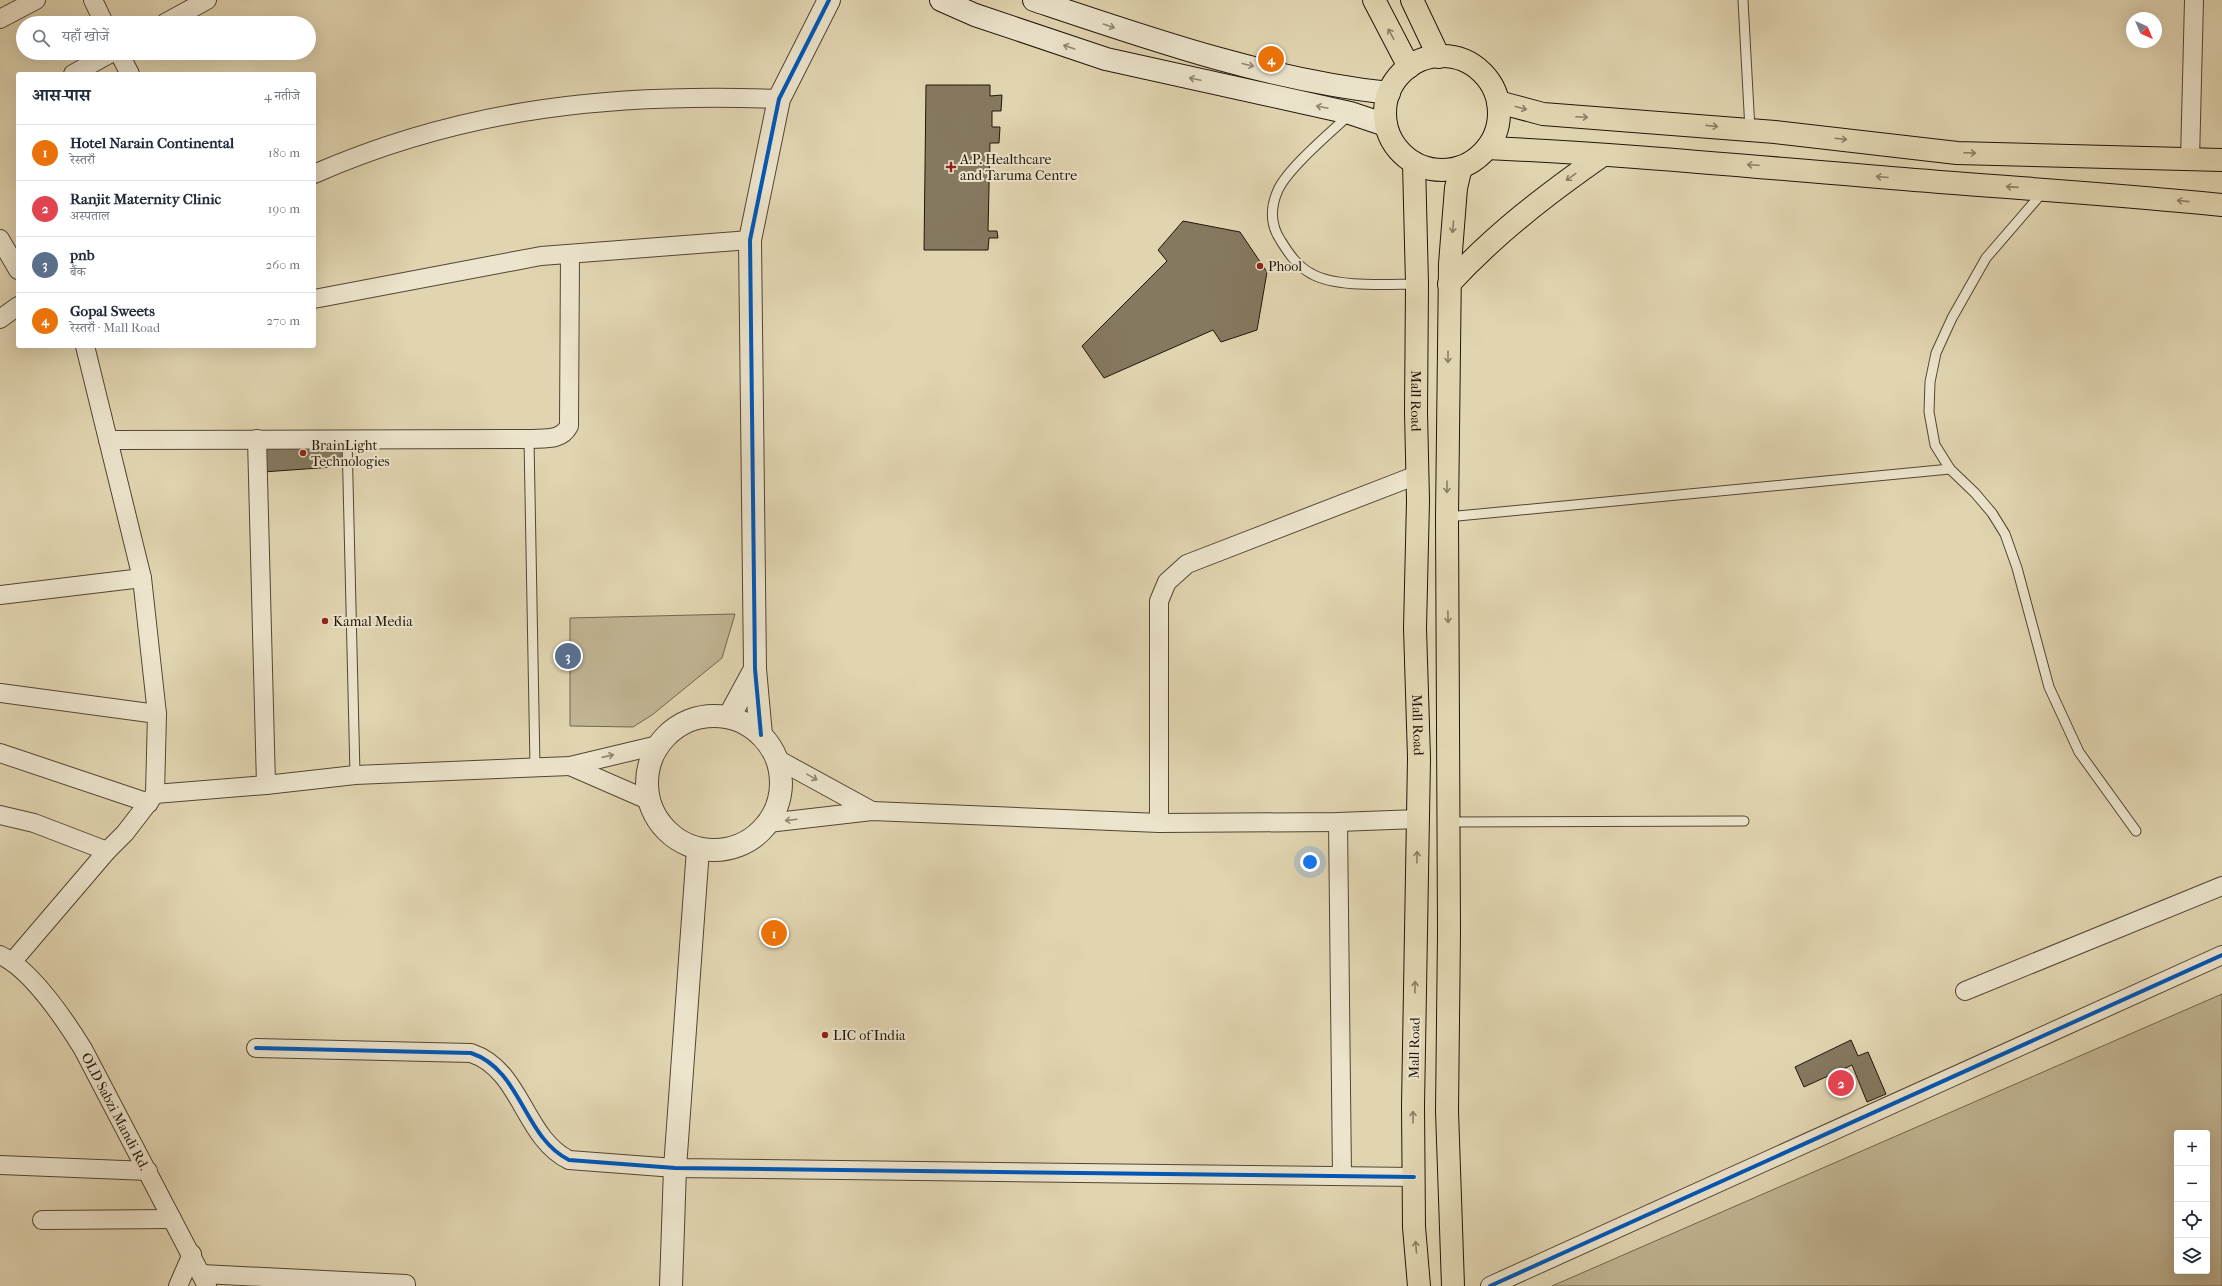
<!DOCTYPE html>
<html lang="hi">
<meta charset="utf-8">
<style>
:root{--surface:#fff;--page:#f6f6f7;--text:#1f2937;--muted:#747a83;--line:#e0e1e3;--accent:#8f2418}
body{margin:0;font-family:"IM FELL French Canon","Noto Serif Devanagari",serif;background:var(--page);color:var(--text)}
.controls{position:absolute;right:12px;bottom:12px;display:grid;overflow:hidden;border-radius:4px;box-shadow:0 4px 16px #0002}
.controls button{width:36px;height:36px;display:grid;place-items:center;padding:0;border:0;border-bottom:1px solid var(--line);background:var(--surface);color:var(--text);font:20px sans-serif}
.compass{position:absolute;left:2126px;top:12px;width:36px;height:36px;border-radius:50%;background:var(--surface);box-shadow:0 4px 16px #0002;rotate:136deg}
.you{position:absolute;left:1310px;top:862px;width:14px;height:14px;margin:-10px;border:3px solid #fff;border-radius:50%;background:#1a73e8;box-shadow:0 0 0 6px #1a73e833}
.badge{display:grid;place-items:center;width:26px;height:26px;border-radius:50%;background:var(--accent);color:#fff;font-size:13px;font-weight:700}
.pin{position:absolute;translate:-50% -50%;border:2px solid #fff;box-shadow:0 1px 4px #0006}
.list{margin:0;padding:0;list-style:none}
h2{display:flex;justify-content:space-between;align-items:center;height:52px;margin:0;padding:0 16px;font-size:17px}
h2 small{font-size:13px;font-weight:400;color:var(--muted)}
.list li{display:grid;grid-template-columns:26px 1fr auto;gap:12px;align-items:center;box-sizing:border-box;height:56px;padding:0 16px;border-top:1px solid var(--line)}
.list b{display:block;font-size:15px;white-space:nowrap}
.list p{margin:0;font-size:13px;white-space:nowrap;color:var(--muted)}
.list em{font-size:13px;font-style:normal;color:var(--muted)}
.icon{flex:none;width:22px;height:22px;fill:none;stroke:currentColor;stroke-width:2;stroke-linecap:round;stroke-linejoin:round}
.map{position:relative;flex:none;width:2222px;height:1286px;overflow:hidden}
.search{position:absolute;background:var(--surface);box-shadow:0 4px 16px #0002;left:16px;top:16px;width:300px;height:44px;display:flex;align-items:center;gap:10px;box-sizing:border-box;padding:0 14px;border-radius:22px;color:var(--muted);font-size:15px}
.panel{position:absolute;background:var(--surface);box-shadow:0 4px 16px #0002;left:16px;top:72px;width:300px;height:276px;border-radius:4px}
.map>svg:first-child{display:block}
</style>
<div class="map">
<svg width="2222" height="1286" viewBox="0 0 2222 1286">
<rect width="100%" height="100%" fill="#e1d5b1"/>
<filter id="stains"><feTurbulence type="fractalNoise" baseFrequency=".005" numOctaves="4"/><feColorMatrix values="0 0 0 0 .2 0 0 0 0 .09 0 0 0 0 .02 0 0 0 .5 -.17"/></filter>
<radialGradient id="worn" r=".72"><stop offset=".6" stop-color="#630" stop-opacity="0"/><stop offset="1" stop-color="#630" stop-opacity=".3"/></radialGradient>
<g fill="#c1b594" stroke="#72664e" fill-rule="evenodd">
<path d="M735,614L722,658L652,715L633,727L570,726V618Z"/>
<path d="M2222,994V1286H1552ZM2177,1133H2207V1271H2177Z"/>
</g>
<g fill="#857960" stroke="#221609">
<path d="M926,85H990V96L1002,95L1001,111H992V127H1000L999,143H990L988,231H997L998,238H989L988,250H924Z"/>
<path d="M1183,221L1240,232L1267,272L1257,330L1221,342L1213,330L1104,378L1082,346L1167,261L1158,250Z"/>
<path d="M257,439H347V466L263,472Z"/>
<path d="M1851,1040L1858,1056L1868,1052L1886,1094L1867,1102L1852,1065L1804,1087L1795,1067Z"/>
</g>
<g fill="none" stroke-linecap="round" stroke-linejoin="round">
<defs>
<g id="service">
<path d="M1743,0L1750,130"/>
<path d="M1349,115C1330,133 1288,168 1278,190C1270,208 1270,225 1281,241C1289,254 1298,267 1312,274C1337,288 1388,284 1417,284"/>
<path d="M2043,192L1986,258L1952,318L1936,353L1930,382L1929,412L1935,445L1950,469L1975,493L1992,513L2005,534L2017,568L2049,687L2079,752L2136,831"/>
<path d="M347,439L355,775"/>
<path d="M529,439L535,767"/>
<path d="M1447,517L1950,469"/>
<path d="M1448,822L1744,821"/>
</g>
<g id="minor">
<path d="M93,0L104,23"/>
<path d="M0,19L36,0"/>
<path d="M165,23L207,0"/>
<path d="M119,53L130,74"/>
<path d="M73,74L111,53"/>
<path d="M2190,160L2194,0"/>
<path d="M314,174C467,107 615,93 779,99"/>
<path d="M0,239L18,270"/>
<path d="M314,299L541,256L750,240"/>
<path d="M0,319L18,306"/>
<path d="M257,439L266,785"/>
<path d="M108,440L529,439C545,438 561,441 569,426L570,254"/>
<path d="M0,595L142,578"/>
<path d="M0,693L157,714"/>
<path d="M0,753L149,803"/>
<path d="M777,759L872,811"/>
<path d="M570,766L648,800"/>
<path d="M155,794L266,785L355,775L570,766L658,745"/>
<path d="M0,815L34,823L107,851"/>
<path d="M1338,822L1342,1176"/>
<path d="M768,823L872,811L1159,823L1338,822L1418,819"/>
<path d="M1159,823V601L1167,582L1187,564L1417,475"/>
<path id="s1" d="M0,955C31,969 65,1020 83,1049L207,1286"/>
<path d="M13,961L107,851L125,833L155,794L157,714L142,578L85,346"/>
<path d="M1965,991L2222,886"/>
<path d="M256,1048L471,1053C522,1070 523,1137 569,1160L675,1168L1414,1177"/>
<path d="M0,1165L148,1171"/>
<path d="M42,1220L172,1219"/>
<path d="M202,1274L406,1284"/>
<path d="M178,1286L192,1254"/>
<path d="M1490,1286L2222,955"/>
</g>
<g id="tertiary">
<circle cx="714" cy="783" r="67"/>
<path d="M729,717L755,669"/>
<path d="M761,735L755,669L750,240L779,99L829,0"/>
<path d="M671,1286L675,1168L698,849"/>
</g>
<g id="secondary">
<path d="M941,0L975,15L1106,59L1350,113L1386,125"/>
<path d="M1034,0C1150,39 1268,80 1389,93"/>
</g>
<g id="primary">
<path d="M1374,0L1409,67"/>
<path d="M1412,0L1439,57"/>
<circle cx="1442" cy="113" r="57"/>
<path d="M1498,102L1543,114L1775,132L1957,153L2222,160"/>
<path d="M1487,148C1627,154 1765,168 1904,179C2010,188 2116,194 2222,205"/>
<path id="s2" d="M1414,163L1417,284L1416,412L1418,501L1415,628L1419,758L1413,1106L1414,1227L1419,1286"/>
<path d="M1449,284C1495,234 1547,194 1603,155"/>
<path d="M1453,1286L1447,1111L1449,932L1447,517L1450,264L1456,188L1461,167"/>
</g>
</defs>
<use href="#service" stroke="#524633" stroke-width="11"/>
<use href="#minor" stroke="#524633" stroke-width="20"/>
<use href="#tertiary" stroke="#524633" stroke-width="24"/>
<use href="#secondary" stroke="#221609" stroke-width="24"/>
<use href="#primary" stroke="#221609" stroke-width="24"/>
<use href="#service" stroke="#ece4cc" stroke-width="9"/>
<use href="#minor" stroke="#ece4cc" stroke-width="18"/>
<use href="#tertiary" stroke="#ece4cc" stroke-width="22"/>
<use href="#secondary" stroke="#ece4cc" stroke-width="22"/>
<use href="#primary" stroke="#e1d5b1" stroke-width="22"/>
<defs>
<g id="cycleway">
<path d="M761,735L755,669L750,240L779,99L829,0"/>
<path d="M256,1048L471,1053C522,1070 523,1137 569,1160L675,1168L1414,1177"/>
<path d="M1490,1286L2222,955"/>
</g>
</defs>
<use href="#cycleway" stroke="#ece4cc" stroke-width="6"/>
<use href="#cycleway" stroke="#0057b8" stroke-width="4"/>
</g>
<defs><path id="oneway-shaft" d="M-6 0H5M1.5-3L5.5 0L1.5 3" fill="none" stroke-width="1.6" stroke-linecap="round" stroke-linejoin="round"/></defs>
<g stroke="#918774">
<use href="#oneway-shaft" transform="translate(1109 26) rotate(19)"/>
<use href="#oneway-shaft" transform="translate(1069 47) rotate(-161)"/>
<use href="#oneway-shaft" transform="translate(1248 65) rotate(14)"/>
<use href="#oneway-shaft" transform="translate(1195 79) rotate(-168)"/>
<use href="#oneway-shaft" transform="translate(1322 107) rotate(-168)"/>
<use href="#oneway-shaft" transform="translate(608 756) rotate(-13)"/>
<use href="#oneway-shaft" transform="translate(812 777) rotate(29)"/>
<use href="#oneway-shaft" transform="translate(791 820) rotate(173)"/>
</g>
<g stroke="#8b7f65">
<use href="#oneway-shaft" transform="translate(1391 34) rotate(-118)"/>
<use href="#oneway-shaft" transform="translate(1521 108) rotate(15)"/>
<use href="#oneway-shaft" transform="translate(1582 117) rotate(3)"/>
<use href="#oneway-shaft" transform="translate(1712 126) rotate(6)"/>
<use href="#oneway-shaft" transform="translate(1841 139) rotate(7)"/>
<use href="#oneway-shaft" transform="translate(1970 153) rotate(2)"/>
<use href="#oneway-shaft" transform="translate(1753 165) rotate(-177)"/>
<use href="#oneway-shaft" transform="translate(1571 177) rotate(144)"/>
<use href="#oneway-shaft" transform="translate(1882 177) rotate(-175)"/>
<use href="#oneway-shaft" transform="translate(2012 187) rotate(-176)"/>
<use href="#oneway-shaft" transform="translate(2183 201) rotate(-174)"/>
<use href="#oneway-shaft" transform="translate(1453 227) rotate(95)"/>
<use href="#oneway-shaft" transform="translate(1448 357) rotate(90)"/>
<use href="#oneway-shaft" transform="translate(1447 487) rotate(90)"/>
<use href="#oneway-shaft" transform="translate(1448 617) rotate(89)"/>
<use href="#oneway-shaft" transform="translate(1417 857) rotate(-89)"/>
<use href="#oneway-shaft" transform="translate(1415 987) rotate(-89)"/>
<use href="#oneway-shaft" transform="translate(1413 1117) rotate(-90)"/>
<use href="#oneway-shaft" transform="translate(1416 1247) rotate(-95)"/>
</g>
<g fill="#8f2418" stroke="#ece4cc" stroke-width="1.5">
<path d="M949 161h4v4h4v4h-4v4h-4v-4h-4v-4h4z"/>
<circle cx="1260" cy="266" r="4"/>
<circle cx="303" cy="453" r="4"/>
<circle cx="325" cy="621" r="4"/>
<circle cx="825" cy="1035" r="4"/>
</g>
<g text-anchor="middle" stroke-width="4" stroke-linejoin="round" paint-order="stroke">
<g font-size="14" fill="#221609" stroke="#ece4cc" text-anchor="start">
<text x="960" y="164">A.P. Healthcare<tspan x="960" dy="16">and Taruma Centre</tspan></text>
<text x="1268" y="271">Phool</text>
<text x="311" y="450">BrainLight<tspan x="311" dy="16">Technologies</tspan></text>
<text x="333" y="626">Kamal Media</text>
<text x="833" y="1040">LIC of India</text>
</g>
<g font-size="14" fill="#221609" stroke="#ece4cc">
<text dy="5" stroke="none"><textPath href="#s2" startOffset="238">Mall Road</textPath></text>
<text dy="5" stroke="none"><textPath href="#s2" startOffset="562">Mall Road</textPath></text>
<text transform="translate(1414 1048) rotate(-89)" y="5">Mall Road</text>
<text dy="5" stroke="none"><textPath href="#s1" startOffset="197">OLD Sabzi Mandi Rd.</textPath></text>
</g>
</g>
<rect width="100%" height="100%" filter="url(#stains)"/>
<rect width="100%" height="100%" fill="url(#worn)"/>
</svg>
<div class="controls">
<button>+</button>
<button>−</button>
<button><svg class="icon" aria-label="locate" viewBox="0 0 24 24"><circle cx="12" cy="12" r="6"/><path d="M12 2v4M12 18v4M2 12h4M18 12h4"/></svg></button>
<button><svg class="icon" aria-label="layers" viewBox="0 0 24 24"><path d="M12 4l9 5-9 5-9-5zM3 14l9 5 9-5"/></svg></button>
</div>
<svg class="compass" viewBox="-18 -18 36 36"><path d="M0-13l5 13h-10z" fill="#e53935"/><path d="M0 13l5-13h-10z" fill="#747a83"/></svg>
<div class="you"></div>
<div class="pin badge" style="left:774px;top:933px;background:#e8710a">1</div>
<div class="pin badge" style="left:1841px;top:1083px;background:#e0444e">2</div>
<div class="pin badge" style="left:568px;top:656px;background:#5c6f8a">3</div>
<div class="pin badge" style="left:1271px;top:59px;background:#e8710a">4</div>
<div class="search"><svg class="icon" aria-label="search" viewBox="0 0 24 24"><circle cx="10" cy="10" r="6"/><path d="M15 15l6 6"/></svg>यहाँ खोजें</div>
<section class="panel">
<h2>आस-पास<small>4 नतीजे</small></h2>
<ul class="list">
<li><span class="badge" style="background:#e8710a">1</span><div><b>Hotel Narain Continental</b><p>रेस्तराँ</p></div><em>180 m</em></li>
<li><span class="badge" style="background:#e0444e">2</span><div><b>Ranjit Maternity Clinic</b><p>अस्पताल</p></div><em>190 m</em></li>
<li><span class="badge" style="background:#5c6f8a">3</span><div><b>pnb</b><p>बैंक</p></div><em>260 m</em></li>
<li><span class="badge" style="background:#e8710a">4</span><div><b>Gopal Sweets</b><p>रेस्तराँ · Mall Road</p></div><em>270 m</em></li>
</ul>
</section>
</div>
